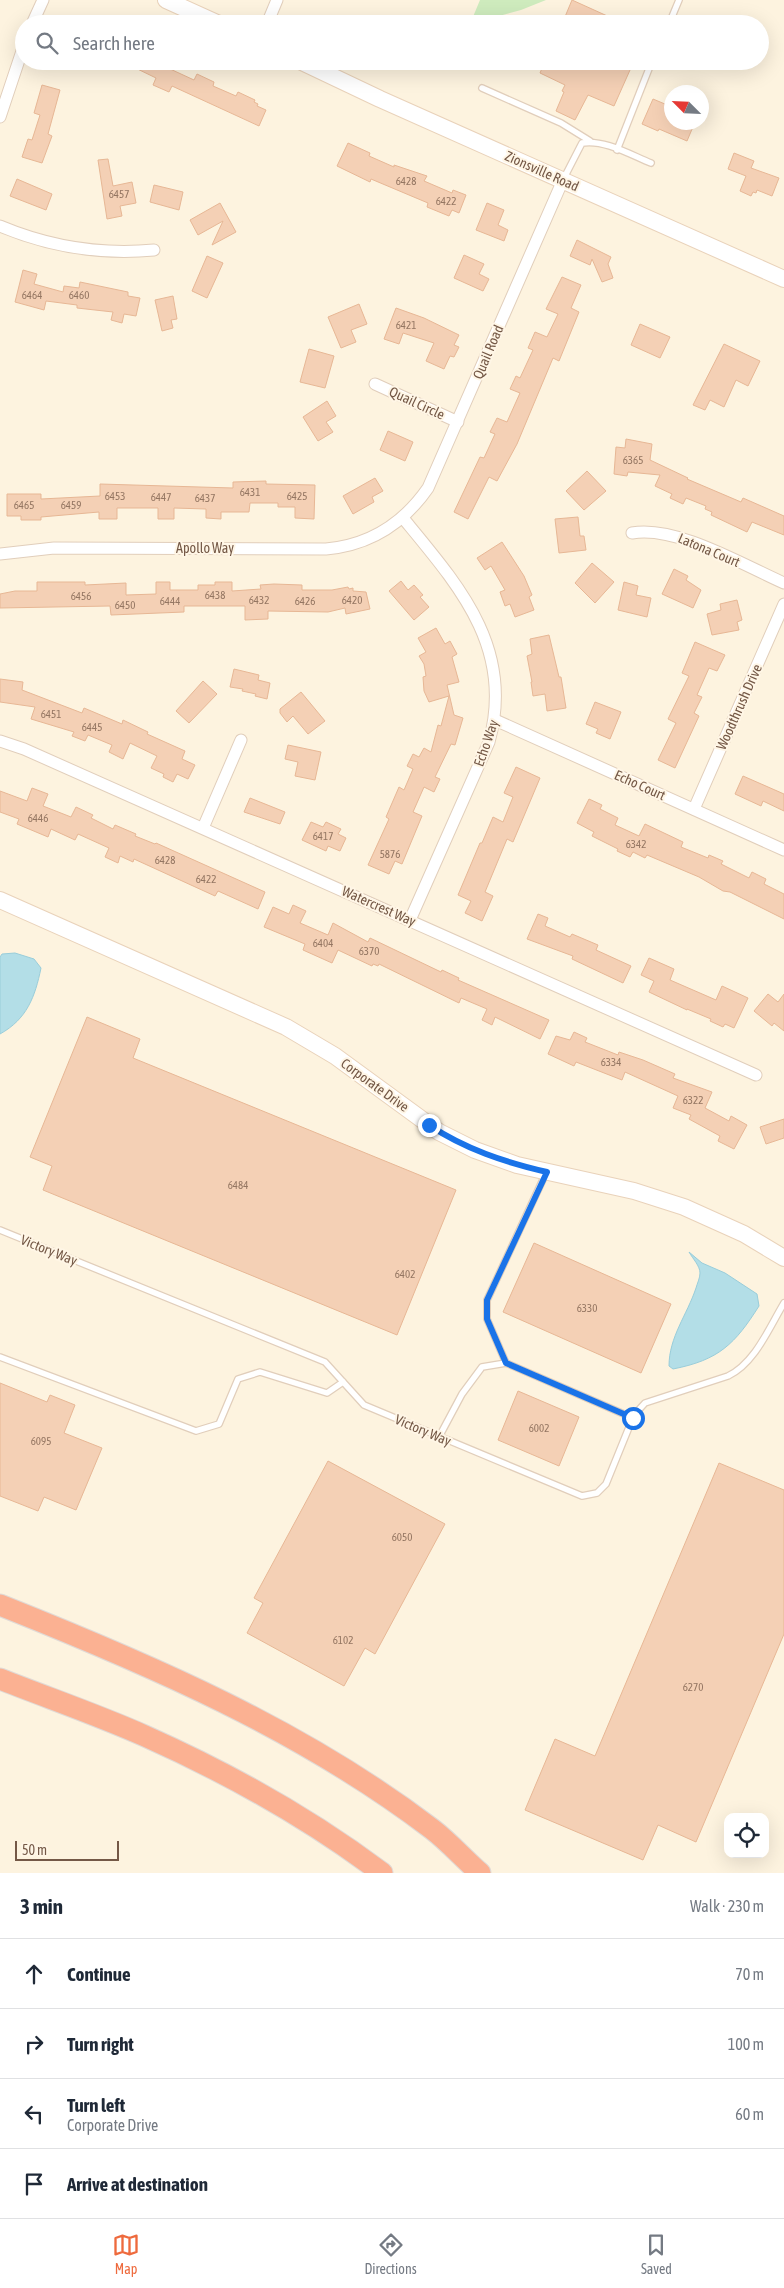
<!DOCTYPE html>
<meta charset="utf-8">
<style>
:root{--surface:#fff;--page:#f2f2f3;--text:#1f2937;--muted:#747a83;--line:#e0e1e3;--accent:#ee6a3d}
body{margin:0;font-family:"Asap Condensed",sans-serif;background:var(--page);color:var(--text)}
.controls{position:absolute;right:15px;bottom:15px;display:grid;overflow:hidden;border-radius:10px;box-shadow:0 5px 20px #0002}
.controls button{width:45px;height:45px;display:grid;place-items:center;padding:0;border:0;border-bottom:1px solid var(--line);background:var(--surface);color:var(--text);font:25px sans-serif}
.compass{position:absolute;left:664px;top:85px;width:45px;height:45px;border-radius:50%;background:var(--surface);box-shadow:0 5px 20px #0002;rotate:294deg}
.scale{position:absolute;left:15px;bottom:12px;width:104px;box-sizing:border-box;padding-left:5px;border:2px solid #745846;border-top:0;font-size:14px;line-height:18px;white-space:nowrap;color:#745846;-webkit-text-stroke:4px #fff6e6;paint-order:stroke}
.stop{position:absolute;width:15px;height:15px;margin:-11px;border:4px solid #1a73e8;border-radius:50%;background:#fff}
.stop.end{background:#1a73e8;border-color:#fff;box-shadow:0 1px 5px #0008}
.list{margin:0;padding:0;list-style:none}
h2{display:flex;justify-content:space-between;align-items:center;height:65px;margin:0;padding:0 20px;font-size:21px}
h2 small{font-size:16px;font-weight:400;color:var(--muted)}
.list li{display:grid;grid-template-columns:32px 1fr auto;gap:15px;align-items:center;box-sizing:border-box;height:70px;padding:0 20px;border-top:1px solid var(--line)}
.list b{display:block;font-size:19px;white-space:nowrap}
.list p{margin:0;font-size:16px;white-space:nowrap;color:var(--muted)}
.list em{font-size:16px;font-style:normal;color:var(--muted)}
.icon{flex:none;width:28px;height:28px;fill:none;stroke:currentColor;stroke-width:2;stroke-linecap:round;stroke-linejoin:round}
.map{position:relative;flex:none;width:784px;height:1873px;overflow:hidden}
.search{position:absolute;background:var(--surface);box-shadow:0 5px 20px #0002;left:15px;right:15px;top:15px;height:55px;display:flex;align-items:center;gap:12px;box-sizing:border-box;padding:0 18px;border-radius:28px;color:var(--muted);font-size:19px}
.sheet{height:345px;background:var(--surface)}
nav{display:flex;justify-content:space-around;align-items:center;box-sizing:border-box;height:70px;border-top:1px solid var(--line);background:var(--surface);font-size:14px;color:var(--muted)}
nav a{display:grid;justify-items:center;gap:2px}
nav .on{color:var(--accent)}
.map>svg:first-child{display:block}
</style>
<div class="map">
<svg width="784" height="1873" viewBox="0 0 784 1873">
<rect width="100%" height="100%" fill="#fdf3df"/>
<path fill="#ceebbd" d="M480,0H546L521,10L470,24Z"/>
<g fill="#b3dee7" stroke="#99cdda">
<path d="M15,953L34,959L41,968C35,997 27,1019 0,1034V957L2,954Z"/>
<path d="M689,1252L702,1263L725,1273L757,1294L759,1306C735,1344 719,1360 673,1369L669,1366C669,1337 687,1315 696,1288C697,1284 700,1278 700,1273C700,1266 693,1259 689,1252Z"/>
</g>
<g fill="#f4d0b5" stroke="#e7b795">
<path d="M572,0L625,24H562Z"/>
<path d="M121,61H171L168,68L194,80L197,74L214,82L213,86L236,96L238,92L255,100L254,102L258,104L257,106L266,110L259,126L172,86L169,92L153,85L156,78Z"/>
<path d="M545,61H634L614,106L588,95L575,120L556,111L564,92L562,91L565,85L540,73Z"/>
<path d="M42,85L60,90L48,134L52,136L42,163L22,157L28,139L32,140L40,115L34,113Z"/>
<path d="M653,99L672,107V122H695L687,141L659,129L658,131L642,124Z"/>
<path d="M348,143L370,153L369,156L394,167V165L427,176L424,181L452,193L453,190L466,195L459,213L452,210L449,216L427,207L428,203L371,179L370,182L337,166Z"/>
<path d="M734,153L754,161L751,168L779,178L772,196L757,190L756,193L753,192L751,196L740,191L746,176L728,169Z"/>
<path d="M108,159L113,186L132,182L136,203L120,206L122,216L107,219L98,160Z"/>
<path d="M17,179L52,194L46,210L10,196Z"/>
<path d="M154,185L183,192L179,210L150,202Z"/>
<path d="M220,203L236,232L212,245L223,221L198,235L190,220Z"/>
<path d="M487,203L504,210L498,225L508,230L504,241L476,230Z"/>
<path d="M577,240L611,257L608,264L613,278L602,282L592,259L590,265L570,256Z"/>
<path d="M464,255L484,264L479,274L489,279L483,291L454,278Z"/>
<path d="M207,256L223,263L207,298L192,291Z"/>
<path d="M23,270L37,274L34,284L63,292L64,286L79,288L80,282L128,292V296L140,298L136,316L124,314L122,323L111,320L113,312L77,308V305L46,301L44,310L15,302Z"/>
<path d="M562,277L581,285L571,308L579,312L559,361L553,358L517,444L497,481L489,477L468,519L454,512L480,457L484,458L495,434L490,432L497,418L507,422L520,393L510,389L516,376L520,378L533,350L528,348L535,332L547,337L558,314L546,309Z"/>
<path d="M173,296L177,319L171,320L173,328L162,331L155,300Z"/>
<path d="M359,304L367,324L351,330L356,342L341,348L328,317Z"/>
<path d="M396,308L424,318L459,335L454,345L459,347L454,357L450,356L444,369L426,361L434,343L403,333L399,344L384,339Z"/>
<path d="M640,324L670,337L660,358L631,345Z"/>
<path d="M724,344L760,361L748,386L736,380L724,407L710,400L705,410L693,405Z"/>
<path d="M309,349L334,356L325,388L300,382Z"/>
<path d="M327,401L336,416L326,422L333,432L318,441L303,417Z"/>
<path d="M388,431L413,442L405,461L380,450Z"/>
<path d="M626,439L652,444L650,460L688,478L687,479L741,502L743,498L784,516V535L752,522L747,532L711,515L712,512L705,509L706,506L686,498L683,504L670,498L672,494L655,486L660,475L628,472L627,476L614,474L616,447L625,448Z"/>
<path d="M587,471L606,491L584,510L566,491Z"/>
<path d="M375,478L383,491L372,497L374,502L353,514L343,496Z"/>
<path d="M266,481V484L315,485L314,519L295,518V507H278V503H250L249,512H221V519L206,518V509L174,508V519H158V508H117V519H99V512L41,517V520H21V516H7V494H41V499L100,496V484L233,488V482Z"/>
<path d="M578,517L580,536H584L586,550L559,553L555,519Z"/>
<path d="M502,542L524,576L532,595L529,597L534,610L515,617L510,604L505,606L500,592L505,590L491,566L485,570L477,558Z"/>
<path d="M592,563L614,582L595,603L575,583Z"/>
<path d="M674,569L688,576L686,580L701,590L693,608L662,594Z"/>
<path d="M401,581L408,590L414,585L423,595L420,597L429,607L414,620L389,591Z"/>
<path d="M37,582H85V585L126,583V595L156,594V582H170V590H198V585H215V582H232V591L261,589L260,585L274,584L302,585V590H332L348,587L349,589L353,588V591L366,592L370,609L346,614L345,608L328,612L268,611V619L245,620V606H184V612L111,615L110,606L0,608V594L15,591H37Z"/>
<path d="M624,582L638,586L636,595L651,598L647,617L618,610Z"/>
<path d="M737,600L742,620L737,622L739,630L712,635L707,614L721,610L720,604Z"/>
<path d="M436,628L445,644L450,641L457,654L452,657L459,682L447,685L454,715L463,718L455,745L451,744L435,777L440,779L434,792L424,787L413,812L422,816L402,864L395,861L389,874L368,865L389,819L386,817L399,787L404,790L413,769L407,766L413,754L419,757L424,748L431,752L438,725L441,726L449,696L429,702L424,691L423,677L426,676L424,664L419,656L426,652L418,638Z"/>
<path d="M549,635L559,677H561L566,708L547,711L545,694L533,696L531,682H532L527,656L532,654L530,639Z"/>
<path d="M695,642L725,655L717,671L709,668L697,695L702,697L694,713L699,716L675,768L658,760L676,723L668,719L689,676L682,673Z"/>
<path d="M234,669L259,675L258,680L270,683L267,699L255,696L256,694L242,691L243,689L230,687Z"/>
<path d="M0,679L23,682L22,690L82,713L84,708L122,724L123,720L148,732L147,734L185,751L182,759L195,765L188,779L177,774L173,782L163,777L164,774L151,768L157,756L130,743L123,759L109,752L112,745L88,735L85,741L72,736L74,732L31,719L35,707L0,702Z"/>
<path d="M203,681L217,694L189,723L176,711Z"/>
<path d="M301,692L325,721L308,734L293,716L287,722L280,713V709Z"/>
<path d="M595,702L621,712L610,739L596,733L598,729L586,724Z"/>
<path d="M288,745L321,752L315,780L295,776L298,762L285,759Z"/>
<path d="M516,767L540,778L513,842L507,839L485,892L493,896L482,921L465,913L471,901L458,895L480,843H482L493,817L503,822L513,797L504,793Z"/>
<path d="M743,776L784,794V811L763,801L761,806L735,794Z"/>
<path d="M32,788L48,794L43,806L71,817L76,807L93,815L91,818L113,829L115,825L136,834L135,836L155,844L156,843L265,892L258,909L218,891L215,896L134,859L133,862L120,856L118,863L105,857L109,848L78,834L75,840L51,829L48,837L17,824L19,819L0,812V791L27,801Z"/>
<path d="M250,798L285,812L280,824L244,812Z"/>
<path d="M589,799L602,805L600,809L618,818L615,825L639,836L645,824L683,842L681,847L708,858L709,855L723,861L721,864L749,878L752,872L766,879L764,884L784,894V919L730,892L723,891L699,877L647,855L645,858L633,852L630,857L617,851L618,849L592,836L594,832L577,823Z"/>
<path d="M311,822L323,827L326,822L341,829L338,834L346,838L340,851L328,846L326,851L302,840Z"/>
<path d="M293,905L306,911L300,923L328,935L333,923L368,942L370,938L441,972L442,970L459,978L458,980L549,1020L540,1039L495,1017L492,1025L482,1020L487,1009L461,998L459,1003L379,964L378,966L373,964L372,966L338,950L332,963L303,950L305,944L264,927L273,907L289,914Z"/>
<path d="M538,914L548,918L545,926L570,937L572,934L598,945L596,950L631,966L623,983L572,959L573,956L527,939Z"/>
<path d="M649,958L674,969L670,980L716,1000L722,986L748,998L734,1028L725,1024L723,1027L710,1021L711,1019L687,1009V1010L649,992L654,981L641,975Z"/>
<path d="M768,994L778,1002L784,994V1031L774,1023L772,1026L754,1011Z"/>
<path d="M87,1017L140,1039L133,1058L456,1190L397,1335L43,1190L52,1166L30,1157Z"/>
<path d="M574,1032L587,1038L585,1042L618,1055L619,1052L643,1060L675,1074L673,1078L712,1092L705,1108L729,1121L731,1116L747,1125L734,1149L718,1141L720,1136L689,1119L691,1115L673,1108L678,1096L625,1072L622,1080L576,1062L574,1066L548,1054L556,1036L570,1040Z"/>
<path d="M784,1119V1138L766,1144L760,1127Z"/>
<path d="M534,1243L671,1304L641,1373L503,1312Z"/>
<path d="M0,1383L47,1402L50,1395L75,1405L64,1433L102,1448L76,1510L44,1497L38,1511L0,1496Z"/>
<path d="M518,1391L579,1417L559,1466L498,1440Z"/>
<path d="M328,1461L445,1524L375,1654L365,1648L344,1686L247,1633L263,1603L254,1598Z"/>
<path d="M719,1463L784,1490V1634L696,1842L658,1825L643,1860L525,1810L555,1739L595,1756Z"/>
</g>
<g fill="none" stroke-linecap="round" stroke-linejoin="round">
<defs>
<g id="lane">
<path d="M669,24L679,0"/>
<path d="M482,88L561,123L590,141"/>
<path d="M617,150L652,61"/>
<path d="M564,178L582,143C604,139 631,155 651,163"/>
<path d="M0,1230L325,1362L364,1405L582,1496L597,1493L606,1484L634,1415L645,1403L728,1376C755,1363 769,1328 784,1303"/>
<path d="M0,1357L196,1431L219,1424L238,1379L260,1372L327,1393L343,1382"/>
<path d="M506,1363L487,1319V1300L546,1173"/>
<path d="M439,1437L462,1394L482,1367L506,1363L633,1418"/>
</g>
<g id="street">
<path d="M32,24L43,0"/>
<path d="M267,24L277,0"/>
<path d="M0,117L24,45"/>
<path d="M0,226C50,247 100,255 154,250"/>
<path d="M375,384L458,422"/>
<path d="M403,518C459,586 515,648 489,742L410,920"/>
<path d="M632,533C676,525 743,565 784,583"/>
<path d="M0,554L54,548L326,549C370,545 403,524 428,488L563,180"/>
<path d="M495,720L784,850"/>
<path d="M0,741L24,749L756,1075"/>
<path d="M694,809L784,604"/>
<path d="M203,828L241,740"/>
</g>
<g id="secondary">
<path d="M166,0L219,24"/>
<path d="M300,61L380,99L784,279"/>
<path d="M0,900L286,1027L335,1056L439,1132L475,1150L517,1165L634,1191L684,1207L744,1234L784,1258"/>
</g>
<g id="highway">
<path d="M0,1605C151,1665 302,1730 432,1829C449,1842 464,1859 480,1873"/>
<path d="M0,1679C48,1698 98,1715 145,1736C228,1773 310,1819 382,1873"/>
</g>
</defs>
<use href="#lane" stroke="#e1cebb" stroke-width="8"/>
<use href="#street" stroke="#e1cebb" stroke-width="13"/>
<use href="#secondary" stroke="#e9d2ba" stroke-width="18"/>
<use href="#highway" stroke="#e0dad6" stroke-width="23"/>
<use href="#lane" stroke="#fff" stroke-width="5.5"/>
<use href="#street" stroke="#fff" stroke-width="11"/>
<use href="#secondary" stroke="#fff" stroke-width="16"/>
<use href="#highway" stroke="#fbb192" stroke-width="21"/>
</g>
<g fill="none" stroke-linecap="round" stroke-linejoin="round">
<path stroke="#1a73e8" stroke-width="6" d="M429,1125C465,1149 504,1162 547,1172L487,1300V1319L506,1363L633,1418"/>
</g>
<g text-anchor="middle" stroke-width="4" stroke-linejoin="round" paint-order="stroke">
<g font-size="11" fill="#947662">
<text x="406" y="185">6428</text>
<text x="119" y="198">6457</text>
<text x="446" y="205">6422</text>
<text x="32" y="299">6464</text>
<text x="79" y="299">6460</text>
<text x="406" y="329">6421</text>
<text x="633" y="464">6365</text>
<text x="250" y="496">6431</text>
<text x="115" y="500">6453</text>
<text x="297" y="500">6425</text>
<text x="161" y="501">6447</text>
<text x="205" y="502">6437</text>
<text x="24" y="509">6465</text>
<text x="71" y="509">6459</text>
<text x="215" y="599">6438</text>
<text x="81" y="600">6456</text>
<text x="259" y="604">6432</text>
<text x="352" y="604">6420</text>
<text x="170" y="605">6444</text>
<text x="305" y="605">6426</text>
<text x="125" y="609">6450</text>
<text x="51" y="718">6451</text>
<text x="92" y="731">6445</text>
<text x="38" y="822">6446</text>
<text x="323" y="840">6417</text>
<text x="636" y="848">6342</text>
<text x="390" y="858">5876</text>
<text x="165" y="864">6428</text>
<text x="206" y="883">6422</text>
<text x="323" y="947">6404</text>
<text x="369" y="955">6370</text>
<text x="611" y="1066">6334</text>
<text x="693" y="1104">6322</text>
<text x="238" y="1189">6484</text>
<text x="405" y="1278">6402</text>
<text x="587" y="1312">6330</text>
<text x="539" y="1432">6002</text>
<text x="41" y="1445">6095</text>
<text x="402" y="1541">6050</text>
<text x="343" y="1644">6102</text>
<text x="693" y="1691">6270</text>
</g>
<g font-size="14" fill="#745846" stroke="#fff6e6">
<text transform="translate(542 171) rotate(24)" y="5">Zionsville Road</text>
<text transform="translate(488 352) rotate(-67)" y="5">Quail Road</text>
<text transform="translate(417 403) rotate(25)" y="5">Quail Circle</text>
<text x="205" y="553">Apollo Way</text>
<text transform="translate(709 550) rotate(23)" y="5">Latona Court</text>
<text transform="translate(739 707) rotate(-66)" y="5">Woodthrush Drive</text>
<text transform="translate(486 743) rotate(-71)" y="5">Echo Way</text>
<text transform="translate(640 785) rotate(24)" y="5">Echo Court</text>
<text transform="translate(379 906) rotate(24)" y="5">Watercrest Way</text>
<text transform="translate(375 1085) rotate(36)" y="5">Corporate Drive</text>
<text transform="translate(49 1250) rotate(22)" y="5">Victory Way</text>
<text transform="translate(423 1430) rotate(23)" y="5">Victory Way</text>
</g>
</g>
</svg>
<div class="controls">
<button><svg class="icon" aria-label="locate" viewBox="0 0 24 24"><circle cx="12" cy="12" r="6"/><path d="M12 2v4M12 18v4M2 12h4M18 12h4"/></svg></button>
</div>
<svg class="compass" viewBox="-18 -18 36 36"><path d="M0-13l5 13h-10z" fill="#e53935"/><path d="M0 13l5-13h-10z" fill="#747a83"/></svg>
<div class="scale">50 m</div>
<div class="stop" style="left:633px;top:1418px"></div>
<div class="stop end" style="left:429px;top:1125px"></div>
<div class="search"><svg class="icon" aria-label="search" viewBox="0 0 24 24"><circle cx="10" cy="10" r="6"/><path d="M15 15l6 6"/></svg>Search here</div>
</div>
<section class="sheet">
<h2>3 min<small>Walk · 230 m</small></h2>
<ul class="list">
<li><svg class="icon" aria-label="ahead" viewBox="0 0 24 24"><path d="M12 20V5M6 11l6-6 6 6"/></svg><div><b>Continue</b></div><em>70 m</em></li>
<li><svg class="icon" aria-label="right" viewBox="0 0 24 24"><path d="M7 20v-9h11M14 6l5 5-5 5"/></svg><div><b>Turn right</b></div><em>100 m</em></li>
<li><svg class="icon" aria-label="left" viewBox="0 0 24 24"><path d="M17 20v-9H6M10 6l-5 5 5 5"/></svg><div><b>Turn left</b><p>Corporate Drive</p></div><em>60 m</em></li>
<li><svg class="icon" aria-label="arrive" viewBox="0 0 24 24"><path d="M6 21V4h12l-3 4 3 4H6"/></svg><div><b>Arrive at destination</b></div></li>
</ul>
</section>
<nav>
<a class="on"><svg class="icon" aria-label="map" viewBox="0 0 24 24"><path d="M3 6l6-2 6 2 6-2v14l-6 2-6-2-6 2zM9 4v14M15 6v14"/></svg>Map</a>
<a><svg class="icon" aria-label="directions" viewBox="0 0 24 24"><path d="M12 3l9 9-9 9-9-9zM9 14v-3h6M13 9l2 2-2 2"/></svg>Directions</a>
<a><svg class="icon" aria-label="saved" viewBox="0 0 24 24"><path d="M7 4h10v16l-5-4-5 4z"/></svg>Saved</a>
</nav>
